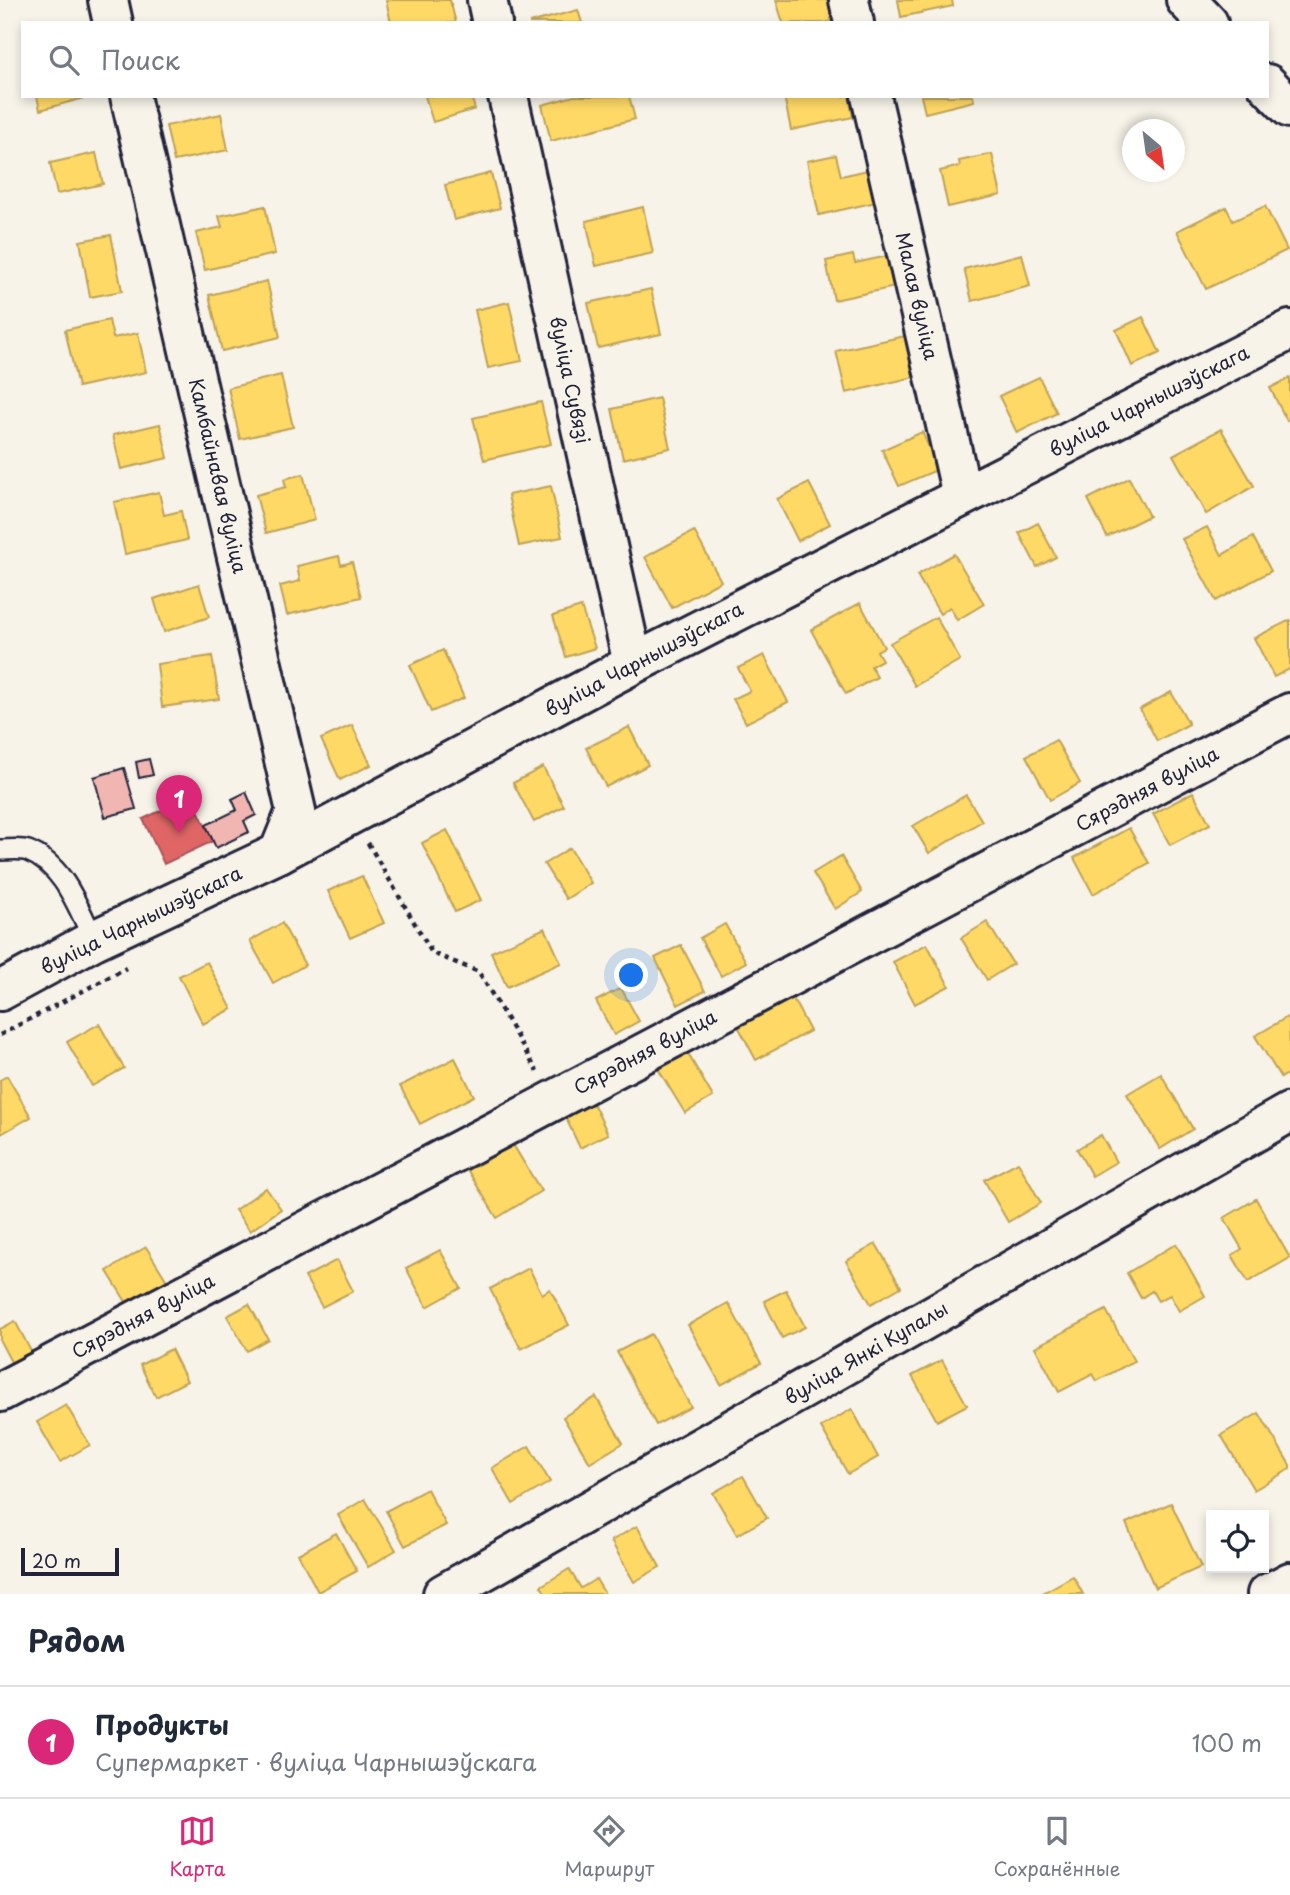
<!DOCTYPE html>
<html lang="ru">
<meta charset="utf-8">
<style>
:root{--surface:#fff;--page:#f2f2f3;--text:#1f2937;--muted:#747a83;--line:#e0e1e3;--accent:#db2777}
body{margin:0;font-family:"Playpen Sans",sans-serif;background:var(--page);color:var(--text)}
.controls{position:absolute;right:21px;bottom:21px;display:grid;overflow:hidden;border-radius:0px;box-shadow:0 4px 10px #0003}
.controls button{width:63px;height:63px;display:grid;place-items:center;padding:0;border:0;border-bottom:2px solid var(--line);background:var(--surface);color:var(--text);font:35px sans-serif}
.compass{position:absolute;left:1122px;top:119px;width:63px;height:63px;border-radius:50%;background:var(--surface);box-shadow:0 4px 10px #0003;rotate:151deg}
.scale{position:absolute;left:21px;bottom:18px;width:98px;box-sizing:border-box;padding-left:7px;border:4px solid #22223b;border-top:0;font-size:19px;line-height:24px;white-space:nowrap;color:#22223b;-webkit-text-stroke:5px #f7f3e8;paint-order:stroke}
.you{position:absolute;left:632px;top:976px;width:24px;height:24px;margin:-18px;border:5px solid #fff;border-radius:50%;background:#1a73e8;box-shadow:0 0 0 10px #1a73e833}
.badge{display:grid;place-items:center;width:46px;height:46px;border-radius:50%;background:var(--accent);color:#fff;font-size:23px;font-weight:700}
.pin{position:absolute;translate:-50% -58px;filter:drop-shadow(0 2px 4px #0008)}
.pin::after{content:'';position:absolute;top:37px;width:24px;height:21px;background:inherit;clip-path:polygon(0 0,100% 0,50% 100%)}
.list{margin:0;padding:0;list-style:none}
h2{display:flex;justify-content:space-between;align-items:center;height:91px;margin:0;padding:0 28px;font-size:30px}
h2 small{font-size:23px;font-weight:400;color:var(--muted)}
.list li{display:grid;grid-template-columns:46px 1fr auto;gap:21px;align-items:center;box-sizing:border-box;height:112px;padding:0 28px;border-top:2px solid var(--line)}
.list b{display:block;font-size:26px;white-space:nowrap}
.list p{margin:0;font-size:23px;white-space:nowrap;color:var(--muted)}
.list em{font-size:23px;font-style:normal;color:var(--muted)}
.icon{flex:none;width:38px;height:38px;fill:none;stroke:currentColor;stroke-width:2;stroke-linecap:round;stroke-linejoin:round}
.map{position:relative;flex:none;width:1290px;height:1594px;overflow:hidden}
.search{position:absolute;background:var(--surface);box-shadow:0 4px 10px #0003;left:21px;right:21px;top:21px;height:77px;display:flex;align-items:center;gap:18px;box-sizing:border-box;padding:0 24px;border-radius:0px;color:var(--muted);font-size:26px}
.sheet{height:203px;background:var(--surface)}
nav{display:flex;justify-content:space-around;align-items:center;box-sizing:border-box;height:98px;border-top:2px solid var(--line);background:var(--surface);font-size:19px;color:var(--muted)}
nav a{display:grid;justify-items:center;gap:4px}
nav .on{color:var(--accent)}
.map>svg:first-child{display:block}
</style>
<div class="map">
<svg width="1290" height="1594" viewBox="0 0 1290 1594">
<rect width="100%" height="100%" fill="#f7f3e8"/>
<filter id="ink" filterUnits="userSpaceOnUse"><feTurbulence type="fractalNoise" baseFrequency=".0143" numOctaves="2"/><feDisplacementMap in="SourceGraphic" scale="14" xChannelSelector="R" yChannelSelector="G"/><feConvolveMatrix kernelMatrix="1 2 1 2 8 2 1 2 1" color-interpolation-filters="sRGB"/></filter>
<g filter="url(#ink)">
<g fill="#ffd966" stroke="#bda259" stroke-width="2">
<path d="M386,0H450L456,23H391Z"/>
<path d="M776,0H829L835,20L824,23H783Z"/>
<path d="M898,0H952L953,6L901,17Z"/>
<path d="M578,10L582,23H529Z"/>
<path d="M37,96H88V97L40,110Z"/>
<path d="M425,96H471L475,109L433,122Z"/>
<path d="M574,96H629L635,119L551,141L542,105Z"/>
<path d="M784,96H849L853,117L791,130Z"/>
<path d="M921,96H973L974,101L925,113Z"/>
<path d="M221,114L228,150L174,161L166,126Z"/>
<path d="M96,153L103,184L57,194L50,163Z"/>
<path d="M992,154L1001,195L948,207L940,171L960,166L959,161Z"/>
<path d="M836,155L841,176L868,170L876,202L819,215L807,161Z"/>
<path d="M491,173L500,208L454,220L445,185Z"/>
<path d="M265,206L275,254L205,270L196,233L222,227L219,216Z"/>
<path d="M1265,206L1287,250L1206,289L1177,231L1226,207L1233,221Z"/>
<path d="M643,207L653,253L596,266L586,221Z"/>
<path d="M111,235L122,291L90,297L80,241Z"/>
<path d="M1022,254L1030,286L972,301L964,269Z"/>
<path d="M853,255L855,263L888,256L895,287L834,300L826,261Z"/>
<path d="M267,281L280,337L222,351L209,295Z"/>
<path d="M651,289L661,334L598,348L588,303Z"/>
<path d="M509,302L522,361L488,368L475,310Z"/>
<path d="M1143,317L1160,353L1132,366L1116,330Z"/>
<path d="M109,320L113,338L138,333L146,372L78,387L65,330Z"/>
<path d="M905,336L914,377L846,393L836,351Z"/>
<path d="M281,375L293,427L240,439L228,388Z"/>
<path d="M1039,377L1057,413L1017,433L999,396Z"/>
<path d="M1290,378V420L1287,421L1270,388Z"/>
<path d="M659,398L670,448L623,459L612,409Z"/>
<path d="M541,402L551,444L484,460L473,418Z"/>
<path d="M160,424L168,458L121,469L113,435Z"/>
<path d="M1221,429L1254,486L1206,514L1173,455Z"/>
<path d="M922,432L939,469L899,486L882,450Z"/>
<path d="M303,474L315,520L266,533L256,495L286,487L284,479Z"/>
<path d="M1129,478L1149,516L1107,537L1088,499Z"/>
<path d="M809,483L830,524L798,541L777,499Z"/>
<path d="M551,486L562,537L519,546L508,495Z"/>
<path d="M159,492L164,515L181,511L187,540L125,554L114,502Z"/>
<path d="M1038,523L1056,557L1037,567L1019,533Z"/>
<path d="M1207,527L1222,555L1253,537L1271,571L1216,601L1182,539Z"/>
<path d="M694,531L721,581L672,608L645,557Z"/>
<path d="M954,554L984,604L957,620L950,607L940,614L917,575Z"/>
<path d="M339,556L341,565L352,562L361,597L287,615L280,586L300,581L297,566Z"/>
<path d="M199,584L209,617L164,632L154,599Z"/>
<path d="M860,603L884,647L877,651L882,660L871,666L877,677L846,694L811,630Z"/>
<path d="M581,607L595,648L566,657L553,616Z"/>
<path d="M936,617L960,660L915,686L890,643Z"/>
<path d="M1290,620V669L1274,677L1254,638Z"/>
<path d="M443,650L464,698L431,712L410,665Z"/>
<path d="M764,655L788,702L746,723L733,699L750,691L738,668Z"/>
<path d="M212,656L219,699L162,707L157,664Z"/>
<path d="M1171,692L1189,724L1157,741L1140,709Z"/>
<path d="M352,725L371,765L340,780L321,739Z"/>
<path d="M629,727L648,765L606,787L586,748Z"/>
<path d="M1056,740L1080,783L1050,800L1026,756Z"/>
<path d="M543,767L564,806L534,822L513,783Z"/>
<path d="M1193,792L1210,824L1170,845L1153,814Z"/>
<path d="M966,795L982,821L929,853L913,826Z"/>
<path d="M1129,828L1149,863L1093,894L1074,858Z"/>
<path d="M447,830L481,900L455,912L422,843Z"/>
<path d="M570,848L591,883L566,899L544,864Z"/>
<path d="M841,856L862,892L835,909L813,873Z"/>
<path d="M362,876L384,923L350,938L328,891Z"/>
<path d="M987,922L1013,964L987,980L961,938Z"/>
<path d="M282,923L305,965L273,983L250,941Z"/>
<path d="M725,924L746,962L721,976L700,938Z"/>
<path d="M545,928L561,963L507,987L491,952Z"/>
<path d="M927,944L949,986L915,1004L893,962Z"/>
<path d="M681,945L705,991L678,1005L655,958Z"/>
<path d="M207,962L232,1009L203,1024L179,976Z"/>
<path d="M621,988L639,1021L614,1035L596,1001Z"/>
<path d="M792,997L810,1031L756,1060L738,1026Z"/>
<path d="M1289,1016L1290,1072L1281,1078L1255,1036Z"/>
<path d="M99,1024L124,1068L92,1086L67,1042Z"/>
<path d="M684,1047L713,1097L685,1113L655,1064Z"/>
<path d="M455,1058L474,1096L420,1124L400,1086Z"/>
<path d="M1161,1074L1193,1129L1160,1149L1127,1094Z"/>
<path d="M7,1076L31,1117L1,1134L0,1080Z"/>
<path d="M591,1099L608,1134L580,1148L563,1112Z"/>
<path d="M1101,1135L1116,1162L1092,1176L1077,1149Z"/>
<path d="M509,1138L541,1191L497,1218L465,1166Z"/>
<path d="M1018,1162L1041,1203L1008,1222L984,1180Z"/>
<path d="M266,1188L281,1209L250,1231L235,1210Z"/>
<path d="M1256,1199L1290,1258L1248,1282L1232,1255L1242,1249L1224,1218Z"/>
<path d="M876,1244L901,1287L871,1304L846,1261Z"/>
<path d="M1176,1244L1205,1296L1179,1311L1170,1295L1158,1301L1152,1291L1141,1298L1127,1273Z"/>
<path d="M146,1247L167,1281L128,1305L107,1271Z"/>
<path d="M440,1250L461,1288L427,1307L406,1268Z"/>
<path d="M337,1260L353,1291L322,1307L305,1277Z"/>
<path d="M529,1268L542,1294L550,1289L569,1325L521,1349L490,1289Z"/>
<path d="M786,1290L805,1327L782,1338L764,1301Z"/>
<path d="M728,1303L761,1363L721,1385L688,1325Z"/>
<path d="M249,1304L268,1339L247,1351L227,1316Z"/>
<path d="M1106,1310L1134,1361L1097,1381L1093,1374L1059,1392L1035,1347Z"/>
<path d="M15,1321L32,1353L12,1364L0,1341V1329Z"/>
<path d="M651,1334L691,1407L656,1425L617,1352Z"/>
<path d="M171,1349L187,1381L156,1397L140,1365Z"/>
<path d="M942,1360L967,1405L937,1421L912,1376Z"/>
<path d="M596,1397L623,1443L590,1463L563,1417Z"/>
<path d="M66,1405L90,1445L60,1462L37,1422Z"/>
<path d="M852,1409L878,1457L848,1474L821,1427Z"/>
<path d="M1259,1413L1290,1465V1469L1254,1490L1221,1435Z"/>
<path d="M529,1446L550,1482L513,1504L492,1468Z"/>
<path d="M743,1476L767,1518L737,1535L713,1493Z"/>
<path d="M427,1489L446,1525L405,1546L386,1511Z"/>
<path d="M365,1499L396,1550L368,1567L338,1515Z"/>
<path d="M1171,1503L1201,1567L1155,1588L1126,1523Z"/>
<path d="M637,1526L660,1567L634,1582L611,1541Z"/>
<path d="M336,1533L357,1571L318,1592L298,1554Z"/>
<path d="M569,1569L581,1588L596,1579L605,1594H546L541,1586Z"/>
<path d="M1073,1576L1083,1594H1041Z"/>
</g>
<path fill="#e06666" stroke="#a75259" stroke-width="2" d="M191,796L213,841L164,864L143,819Z"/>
<g fill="#f1b6b1" stroke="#22223b" stroke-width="2">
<path d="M149,759L153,775L139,778L136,762Z"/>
<path d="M124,768L136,809L105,817L94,777Z"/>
<path d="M246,792L256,815L244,821L249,832L216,848L206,825L237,810L232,799Z"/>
</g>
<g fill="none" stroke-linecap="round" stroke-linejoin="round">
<defs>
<path id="lane" d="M0,850C8,850 20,848 28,851C64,865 78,908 94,940"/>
<g id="street">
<path d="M108,0L113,23"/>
<path d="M487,0L492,23"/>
<path d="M849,0L854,23"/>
<path d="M1186,0L1208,23"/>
<path d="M1267,84L1290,108"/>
<path d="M130,96L296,811L279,853"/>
<path d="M508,96L633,664"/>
<path d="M871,96L962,495"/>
<path d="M0,991L94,940L279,853L633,664L1290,330"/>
<path d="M0,1392L1290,713"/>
<path d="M443,1594L1290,1112"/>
<path d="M1267,1594L1290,1582"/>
</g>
</defs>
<use href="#lane" stroke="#22223b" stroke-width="24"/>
<use href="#street" stroke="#22223b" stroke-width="44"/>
<g stroke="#22223b" stroke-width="4.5" stroke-dasharray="5 5" stroke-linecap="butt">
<path d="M368,843L432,953L479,972L537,1071"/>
<path d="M0,1035L126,968"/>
</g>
<use href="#lane" stroke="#f7f3e8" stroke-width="19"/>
<use href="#street" stroke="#f7f3e8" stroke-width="38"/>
</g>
</g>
<g text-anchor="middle" stroke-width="7" stroke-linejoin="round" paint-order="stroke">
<g font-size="19" fill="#22223b" stroke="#f7f3e8">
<text transform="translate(917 296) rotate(77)" y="7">Малая вуліца</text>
<text transform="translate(570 380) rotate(78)" y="7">вуліца Сувязі</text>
<text transform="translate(1149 401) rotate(-27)" y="7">вуліца Чарнышэўскага</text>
<text transform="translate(218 476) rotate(77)" y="7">Камбайнавая вуліца</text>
<text transform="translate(644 659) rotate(-28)" y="7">вуліца Чарнышэўскага</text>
<text transform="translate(1147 789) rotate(-28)" y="7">Сярэдняя вуліца</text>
<text transform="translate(141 920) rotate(-26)" y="7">вуліца Чарнышэўскага</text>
<text transform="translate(645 1052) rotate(-28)" y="7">Сярэдняя вуліца</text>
<text transform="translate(143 1316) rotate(-28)" y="7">Сярэдняя вуліца</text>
<text transform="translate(866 1353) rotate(-30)" y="7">вуліца Янкі Купалы</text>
</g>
</g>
</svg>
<div class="controls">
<button><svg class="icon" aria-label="locate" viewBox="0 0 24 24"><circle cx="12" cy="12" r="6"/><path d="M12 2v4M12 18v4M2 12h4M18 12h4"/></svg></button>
</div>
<svg class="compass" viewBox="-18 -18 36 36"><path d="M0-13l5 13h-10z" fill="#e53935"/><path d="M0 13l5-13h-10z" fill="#747a83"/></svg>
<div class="scale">20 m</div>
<div class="you"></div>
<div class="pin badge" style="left:179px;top:833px">1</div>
<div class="search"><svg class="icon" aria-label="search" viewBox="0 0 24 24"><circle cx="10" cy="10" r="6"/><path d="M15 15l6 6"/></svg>Поиск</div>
</div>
<section class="sheet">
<h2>Рядом<small></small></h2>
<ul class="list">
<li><span class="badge">1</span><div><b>Продукты</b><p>Супермаркет · вуліца Чарнышэўскага</p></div><em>100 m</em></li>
</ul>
</section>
<nav>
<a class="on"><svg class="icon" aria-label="map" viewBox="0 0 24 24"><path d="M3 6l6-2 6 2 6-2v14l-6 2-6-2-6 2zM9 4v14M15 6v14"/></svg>Карта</a>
<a><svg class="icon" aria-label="directions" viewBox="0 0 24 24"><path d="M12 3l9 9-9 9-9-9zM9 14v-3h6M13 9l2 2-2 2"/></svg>Маршрут</a>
<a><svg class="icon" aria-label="saved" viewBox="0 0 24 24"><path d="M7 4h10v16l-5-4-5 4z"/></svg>Сохранённые</a>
</nav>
